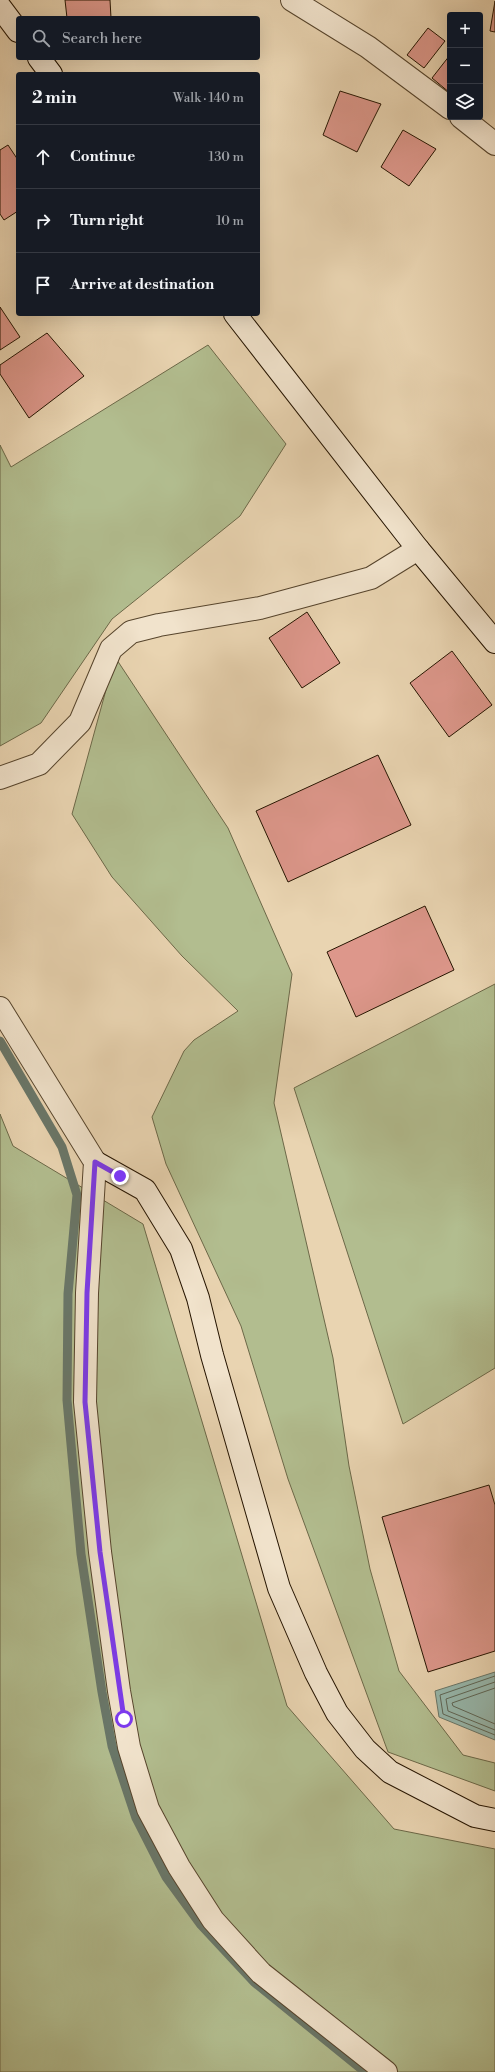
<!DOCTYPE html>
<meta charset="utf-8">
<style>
:root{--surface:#171b24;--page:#242831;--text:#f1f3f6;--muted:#9ea1a6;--line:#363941}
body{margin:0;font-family:"Libre Bodoni",serif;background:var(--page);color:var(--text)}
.controls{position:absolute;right:12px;top:12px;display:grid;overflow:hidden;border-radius:4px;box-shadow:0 4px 16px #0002}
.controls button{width:36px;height:36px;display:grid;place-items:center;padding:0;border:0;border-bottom:1px solid var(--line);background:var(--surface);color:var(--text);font:20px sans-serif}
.stop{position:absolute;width:12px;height:12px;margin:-9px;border:3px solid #7c3aed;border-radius:50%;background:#fff}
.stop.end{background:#7c3aed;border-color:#fff;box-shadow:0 1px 4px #0008}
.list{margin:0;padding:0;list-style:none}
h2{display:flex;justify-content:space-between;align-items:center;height:52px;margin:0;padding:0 16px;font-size:17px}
h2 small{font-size:13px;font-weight:400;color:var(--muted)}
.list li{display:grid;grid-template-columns:26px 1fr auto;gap:12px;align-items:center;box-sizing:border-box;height:64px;padding:0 16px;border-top:1px solid var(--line)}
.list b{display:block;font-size:15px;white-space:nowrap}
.list em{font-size:13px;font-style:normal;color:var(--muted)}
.icon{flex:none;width:22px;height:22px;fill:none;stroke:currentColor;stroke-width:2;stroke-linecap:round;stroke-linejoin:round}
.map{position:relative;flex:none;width:495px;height:2072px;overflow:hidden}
.search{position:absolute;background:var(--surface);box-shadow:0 4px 16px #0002;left:16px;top:16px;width:244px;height:44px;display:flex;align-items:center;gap:10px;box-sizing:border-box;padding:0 14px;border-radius:4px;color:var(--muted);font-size:15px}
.panel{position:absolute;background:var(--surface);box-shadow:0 4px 16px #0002;left:16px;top:72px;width:244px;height:244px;border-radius:4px}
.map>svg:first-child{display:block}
</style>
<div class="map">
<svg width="495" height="2072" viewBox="0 0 495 2072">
<rect width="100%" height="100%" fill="#e9d4b1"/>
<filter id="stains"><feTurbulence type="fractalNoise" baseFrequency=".005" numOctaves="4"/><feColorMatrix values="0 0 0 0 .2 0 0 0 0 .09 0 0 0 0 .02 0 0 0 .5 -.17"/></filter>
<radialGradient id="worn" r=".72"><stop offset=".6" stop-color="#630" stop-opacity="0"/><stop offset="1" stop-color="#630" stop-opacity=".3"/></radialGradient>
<g fill="#b2bd8f" stroke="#6c6848">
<path d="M208,345L286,444L240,516L112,619L41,723L0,746V445L11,467Z"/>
<path d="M115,657L228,828L292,974L274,1103L333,1358L349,1466L370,1569L399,1671L463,1755L495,1763V1791L388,1752L288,1479L241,1326L166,1164L152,1117L184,1051L194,1040L238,1011L182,956L112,877L72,814Z"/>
<path d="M495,984V1368L403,1424L294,1088Z"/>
<path d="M0,1114L13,1146L143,1224L287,1706L394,1829L495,1849V2072H0Z"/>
</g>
<path fill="#97b8ad" stroke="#697668" d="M495,1672V1740L439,1717L435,1691Z"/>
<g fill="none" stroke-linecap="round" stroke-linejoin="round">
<g stroke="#5e6656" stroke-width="1">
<path d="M495,1676L440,1695L443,1714L495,1735"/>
<path d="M495,1682L446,1699L448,1711L495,1730"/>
<path d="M495,1688L452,1703L453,1706L495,1724"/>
</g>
<path stroke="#697668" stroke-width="9" d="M0,1041L62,1147L77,1195L68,1294L67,1400L81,1554L102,1692L112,1746L136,1818L166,1877L201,1925L254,1982L365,2072"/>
</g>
<g fill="#dd978b" stroke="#251400">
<path d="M65,0H110L111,18H67Z"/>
<path d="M495,1V32L490,31Z"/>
<path d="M428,28L445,41L424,68L407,55Z"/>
<path d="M450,55V93L432,78Z"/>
<path d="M340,91L381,104L357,152L323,135Z"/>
<path d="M403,130L436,149L409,186L381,167Z"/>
<path d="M8,145L18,160V211L4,220L0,214V150Z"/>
<path d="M0,307L20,337L0,350Z"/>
<path d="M47,333L84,376L29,418L0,374V365Z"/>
<path d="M307,612L340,663L302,688L269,638Z"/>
<path d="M452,651L492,705L449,737L410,683Z"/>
<path d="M378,755L411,825L288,882L256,811Z"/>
<path d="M425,906L454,970L356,1017L327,952Z"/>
<path d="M489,1485L495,1505V1651L428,1672L382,1517Z"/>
</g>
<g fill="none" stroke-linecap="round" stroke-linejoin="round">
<defs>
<g id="street">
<path d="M292,0L368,47L450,108"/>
<path d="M461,117L495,144"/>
<path d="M0,778L39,764L80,722L111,649L131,632L159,625L260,608L371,578L418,549"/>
<path d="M0,1008L95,1162L87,1293L85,1402L100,1552L119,1691L129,1747L148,1809L179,1867L213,1920L261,1973L386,2072"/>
</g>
<g id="secondary">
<path d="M0,7L18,31"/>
<path d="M39,58L51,74"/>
<path d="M235,314L418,549L495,642"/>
<path d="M95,1162L145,1190L181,1249L198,1298L212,1355L279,1588L316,1673L337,1713L365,1749L390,1772L475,1816L495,1820"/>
</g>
</defs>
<use href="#street" stroke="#56442c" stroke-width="24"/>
<use href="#secondary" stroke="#251400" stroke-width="24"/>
<use href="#street" stroke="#f1e3cc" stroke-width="22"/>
<use href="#secondary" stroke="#f1e3cc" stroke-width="22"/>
</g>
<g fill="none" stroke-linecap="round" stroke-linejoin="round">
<path stroke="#7c3aed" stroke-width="5" d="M120,1176L95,1162L87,1293L85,1402L100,1552L124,1719"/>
</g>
<rect width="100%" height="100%" filter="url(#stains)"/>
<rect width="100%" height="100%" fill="url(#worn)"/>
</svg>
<div class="controls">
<button>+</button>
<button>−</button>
<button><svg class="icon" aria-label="layers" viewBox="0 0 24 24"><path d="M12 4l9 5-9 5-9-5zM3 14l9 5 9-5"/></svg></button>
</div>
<div class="stop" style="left:124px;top:1719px"></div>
<div class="stop end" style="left:120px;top:1176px"></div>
<div class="search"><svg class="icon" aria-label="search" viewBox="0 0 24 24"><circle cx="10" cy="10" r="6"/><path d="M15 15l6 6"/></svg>Search here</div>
<section class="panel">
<h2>2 min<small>Walk · 140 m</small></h2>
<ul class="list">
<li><svg class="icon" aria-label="ahead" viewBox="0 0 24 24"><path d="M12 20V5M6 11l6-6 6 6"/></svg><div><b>Continue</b></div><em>130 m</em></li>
<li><svg class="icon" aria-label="right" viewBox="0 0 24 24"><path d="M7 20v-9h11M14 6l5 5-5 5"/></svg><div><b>Turn right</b></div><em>10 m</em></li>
<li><svg class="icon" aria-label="arrive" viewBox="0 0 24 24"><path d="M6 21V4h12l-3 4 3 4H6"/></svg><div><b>Arrive at destination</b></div></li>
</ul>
</section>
</div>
